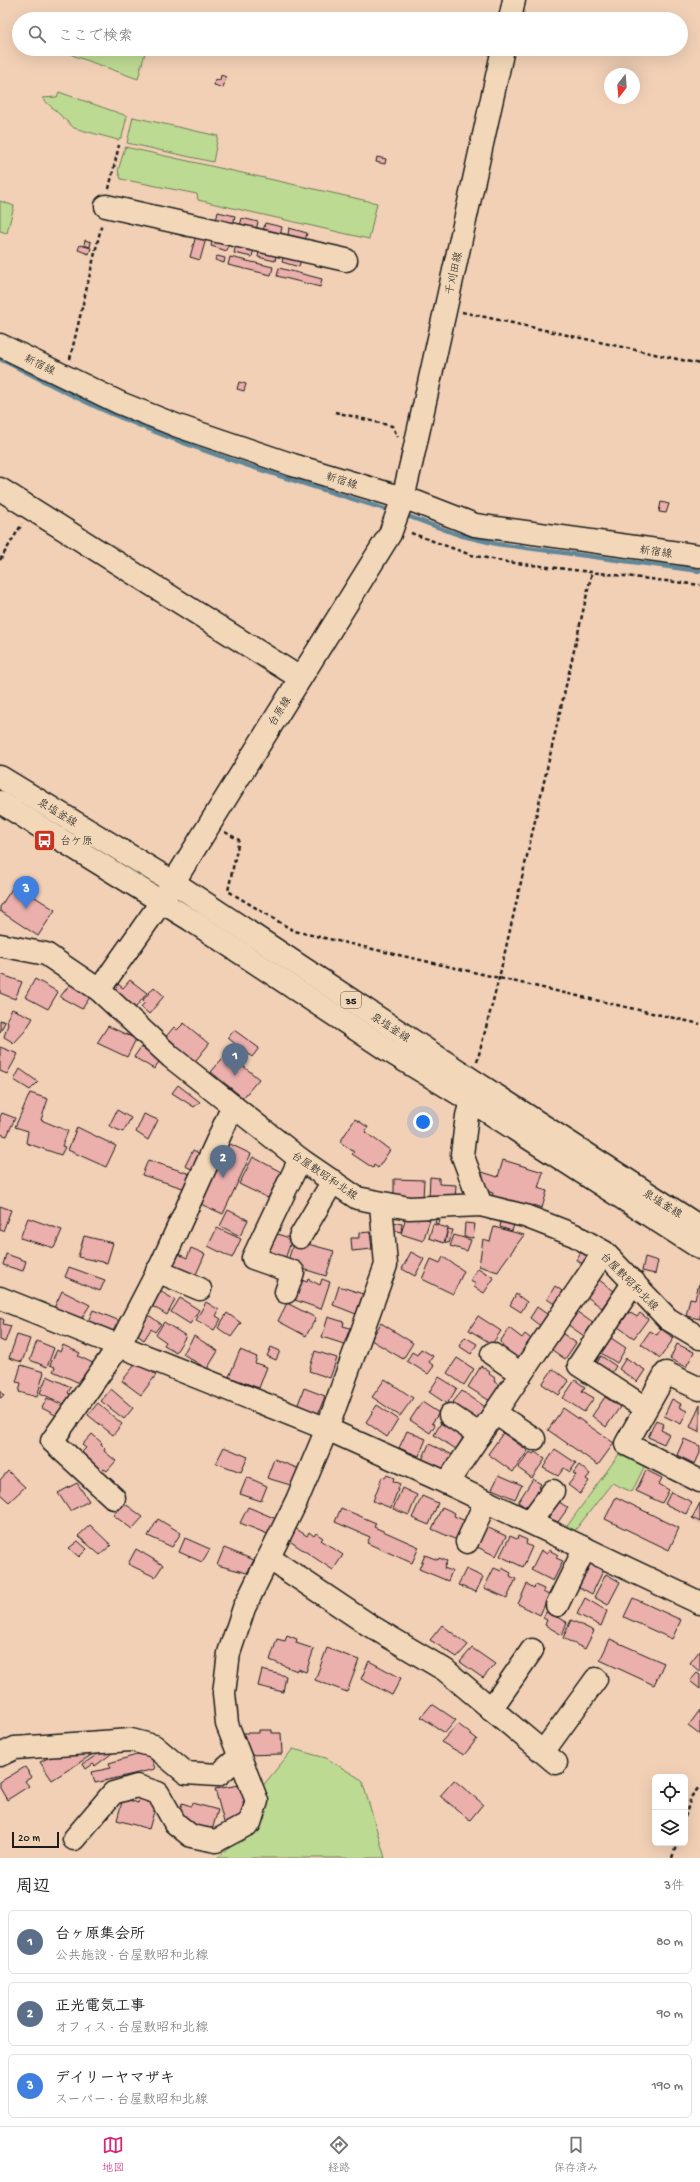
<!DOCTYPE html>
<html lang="ja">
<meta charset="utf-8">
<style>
:root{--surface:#fff;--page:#f6f6f6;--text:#202124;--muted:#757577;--line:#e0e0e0;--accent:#db2777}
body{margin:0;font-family:"Gochi Hand","Klee One",sans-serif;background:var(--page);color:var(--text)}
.controls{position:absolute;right:12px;bottom:12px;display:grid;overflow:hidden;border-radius:6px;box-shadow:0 4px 16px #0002}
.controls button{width:36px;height:36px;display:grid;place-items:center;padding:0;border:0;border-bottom:1px solid var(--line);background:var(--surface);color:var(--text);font:20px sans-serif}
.compass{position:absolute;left:604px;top:68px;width:36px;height:36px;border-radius:50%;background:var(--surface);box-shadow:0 4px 16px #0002;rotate:196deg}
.scale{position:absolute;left:12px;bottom:10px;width:47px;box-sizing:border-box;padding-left:4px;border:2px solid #1c1c1c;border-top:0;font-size:11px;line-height:14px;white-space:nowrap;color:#1c1c1c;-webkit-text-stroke:3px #f2d8b9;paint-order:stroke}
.you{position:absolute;left:423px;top:1122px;width:14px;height:14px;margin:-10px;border:3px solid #fff;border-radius:50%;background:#1a73e8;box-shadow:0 0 0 6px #1a73e833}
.badge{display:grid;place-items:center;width:26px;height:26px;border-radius:50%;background:var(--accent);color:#fff;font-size:13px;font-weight:700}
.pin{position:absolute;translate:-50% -33px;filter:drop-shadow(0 1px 2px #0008)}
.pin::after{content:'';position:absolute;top:21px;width:14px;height:12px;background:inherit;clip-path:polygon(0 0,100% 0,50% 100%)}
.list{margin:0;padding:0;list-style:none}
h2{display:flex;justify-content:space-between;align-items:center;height:52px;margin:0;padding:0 16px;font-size:17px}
h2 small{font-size:13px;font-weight:400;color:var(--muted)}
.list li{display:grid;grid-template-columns:26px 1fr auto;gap:12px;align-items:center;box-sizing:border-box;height:64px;margin:0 8px 8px;padding:0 8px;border:1px solid var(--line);border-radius:6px}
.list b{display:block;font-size:15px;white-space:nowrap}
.list p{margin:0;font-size:13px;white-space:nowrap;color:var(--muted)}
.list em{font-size:13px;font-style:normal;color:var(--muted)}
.icon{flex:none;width:22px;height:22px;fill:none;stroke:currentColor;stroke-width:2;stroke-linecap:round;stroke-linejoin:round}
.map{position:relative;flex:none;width:700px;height:1858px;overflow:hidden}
.search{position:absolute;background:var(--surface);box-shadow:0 4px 16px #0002;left:12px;right:12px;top:12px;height:44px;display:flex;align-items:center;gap:10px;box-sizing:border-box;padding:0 14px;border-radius:22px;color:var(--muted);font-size:15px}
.sheet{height:268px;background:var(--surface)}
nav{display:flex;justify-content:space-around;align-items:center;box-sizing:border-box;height:56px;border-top:1px solid var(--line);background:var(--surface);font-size:11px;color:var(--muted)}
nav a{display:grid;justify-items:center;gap:2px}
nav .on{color:var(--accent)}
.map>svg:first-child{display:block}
</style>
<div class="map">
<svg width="700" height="1858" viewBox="0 0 700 1858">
<rect width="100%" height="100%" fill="#f1d0b6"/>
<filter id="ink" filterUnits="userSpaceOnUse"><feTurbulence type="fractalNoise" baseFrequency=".025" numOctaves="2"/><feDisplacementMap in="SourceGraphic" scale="8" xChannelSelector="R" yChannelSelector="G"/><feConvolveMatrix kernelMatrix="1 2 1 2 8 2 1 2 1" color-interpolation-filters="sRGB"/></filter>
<g filter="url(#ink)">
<g fill="#bdda92" stroke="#6c7b57">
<path d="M74,49H146L138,79L72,55Z"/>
<path d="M59,92L127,116L122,137L118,140L74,128L42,98L57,97Z"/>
<path d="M133,117L218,136L213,162L127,143Z"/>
<path d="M125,147L377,203L369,239L198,200L197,194L121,179L118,171Z"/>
<path d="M0,201L14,206L7,233L0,231Z"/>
<path d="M622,1450L646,1463L632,1492L612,1483L573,1533L565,1529Z"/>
<path d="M293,1749L326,1758L362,1780L385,1858H217L241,1838L261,1788Z"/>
</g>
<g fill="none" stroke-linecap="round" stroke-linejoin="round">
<g stroke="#5f8799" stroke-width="4.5">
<path d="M0,359C39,378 77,399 117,416C206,455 299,482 391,511"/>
<path d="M402,514L459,535L497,544L700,571"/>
</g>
</g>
<g fill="#ebafac" stroke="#1c1c1c">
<path d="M221,75L226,77L223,88L214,85L215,79L220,80Z"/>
<path d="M377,157L386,159L385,164L376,162Z"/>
<path d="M218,212L235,216L232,230L215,225Z"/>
<path d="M242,218L258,222L255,234L239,230Z"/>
<path d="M265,223L282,227L279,240L262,236Z"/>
<path d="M174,228L188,231L187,237L172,233Z"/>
<path d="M289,228L307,233L304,245L287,241Z"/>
<path d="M197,232L207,235L200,260L190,257Z"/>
<path d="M214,235L230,239L227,251L211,246Z"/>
<path d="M85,240L91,242L90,247L84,245Z"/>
<path d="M237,240L255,244L252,257L234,253Z"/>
<path d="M80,245L91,248L89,254L78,250Z"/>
<path d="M260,246L277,250L275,261L258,257Z"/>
<path d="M285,251L302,255L299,267L282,262Z"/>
<path d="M217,256L225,258L224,263L215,260Z"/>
<path d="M230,257L273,267L271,275L228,265Z"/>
<path d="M279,268L322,279L320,287L277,276Z"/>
<path d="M239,382L246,384L244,391L237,389Z"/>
<path d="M661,502L669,504L666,513L659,512Z"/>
<path d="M15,884L55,910L38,936L0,911V907Z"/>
<path d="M0,974L22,982L15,999L0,993Z"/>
<path d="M35,979L58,992L48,1009L25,997Z"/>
<path d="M130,980L147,993L133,1011L111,993L118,984L123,988Z"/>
<path d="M70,984L90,997L82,1009L60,997Z"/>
<path d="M154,987L164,996L149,1014L141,1007L145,1002L143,1000Z"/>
<path d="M12,1009L33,1018L25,1031L14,1043L4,1037L8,1024L7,1019Z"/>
<path d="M0,1020L5,1022L0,1032Z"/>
<path d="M184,1023L209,1044L192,1065L163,1040L174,1027L177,1030Z"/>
<path d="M108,1026L136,1039L127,1057L97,1043Z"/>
<path d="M234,1030L259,1048L252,1057L228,1038Z"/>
<path d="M0,1047L18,1054L7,1074L0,1071Z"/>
<path d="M141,1047L161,1059L154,1069L134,1057Z"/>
<path d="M227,1053L259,1079L243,1098L211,1072Z"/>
<path d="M20,1069L38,1082L30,1090L14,1080Z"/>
<path d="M178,1085L200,1102L194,1107L172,1093Z"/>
<path d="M30,1093L48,1099L41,1120L68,1131L62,1146L65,1147L61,1155L26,1143L28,1131L15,1127Z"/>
<path d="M117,1110L131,1118L123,1132L109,1126Z"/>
<path d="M2,1113L15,1118L7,1136L0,1134V1117Z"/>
<path d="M144,1114L158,1120L148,1140L136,1132Z"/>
<path d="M355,1119L368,1127L365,1132L390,1150L378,1168L374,1165L373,1168L352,1154L354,1152L340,1142Z"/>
<path d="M77,1127L116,1146L106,1167L68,1150Z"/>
<path d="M224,1141L251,1154L223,1214L196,1202Z"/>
<path d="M193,1150L202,1155L194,1170L185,1166Z"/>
<path d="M253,1157L281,1172L268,1198L239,1184Z"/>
<path d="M148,1160L190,1174L186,1189L142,1175Z"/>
<path d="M503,1160L543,1172L538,1188L547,1191L542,1208L533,1205L532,1210L492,1197L493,1193L481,1189L479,1181L482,1172L498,1177Z"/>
<path d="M430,1177L439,1178V1184L456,1185L455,1200L429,1198Z"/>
<path d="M394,1179L424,1180L423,1198L394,1197Z"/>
<path d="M0,1206L11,1210L3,1231L0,1230Z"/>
<path d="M228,1210L248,1220L240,1236L220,1226Z"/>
<path d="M407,1213L430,1220L423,1241L401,1234Z"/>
<path d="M28,1218L62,1230L54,1248L20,1238Z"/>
<path d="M436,1219L440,1220L439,1224L435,1223Z"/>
<path d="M393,1222L402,1224L401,1232L391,1229Z"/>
<path d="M501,1222L514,1225L512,1231L500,1227Z"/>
<path d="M465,1223L475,1224L473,1238L464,1237Z"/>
<path d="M433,1224L448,1228L444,1243L429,1238Z"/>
<path d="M494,1227L524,1235L501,1266L498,1272L479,1266L483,1239L490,1241Z"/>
<path d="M217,1228L241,1239L232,1258L208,1246Z"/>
<path d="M448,1229L453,1230L449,1243L445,1242Z"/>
<path d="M272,1232L292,1239L284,1262L264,1255Z"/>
<path d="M370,1232L372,1249L352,1251L351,1238H359V1233Z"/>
<path d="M454,1235L471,1240L467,1251L450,1246Z"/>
<path d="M84,1236L113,1243L107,1263L78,1257Z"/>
<path d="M304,1243L334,1251L326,1276L287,1264L293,1244Z"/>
<path d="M191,1248L205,1254L194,1279L164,1268L172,1251L187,1258Z"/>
<path d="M411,1252L424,1259L415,1276L402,1269Z"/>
<path d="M581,1252L590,1258L585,1265L576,1260Z"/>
<path d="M6,1254L26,1261L23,1271L3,1265Z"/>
<path d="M443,1257L464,1271L453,1294L422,1279L431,1259L440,1263Z"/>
<path d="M645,1257L658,1261L655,1274L642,1271Z"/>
<path d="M69,1267L105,1280L100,1291L65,1277Z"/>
<path d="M478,1268L494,1278L484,1293L474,1287L476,1284L470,1281Z"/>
<path d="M595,1277L614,1291L602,1308L583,1294Z"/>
<path d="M299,1279L307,1282L308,1279L320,1285L322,1279L330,1282L321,1309L292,1299Z"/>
<path d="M699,1284H700V1319L686,1316L690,1298L695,1299Z"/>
<path d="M339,1286L363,1294L356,1314L333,1305Z"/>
<path d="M555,1286L568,1295L560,1308L547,1299Z"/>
<path d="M62,1291L90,1305L81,1319L54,1308Z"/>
<path d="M160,1291L175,1300L167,1315L152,1306Z"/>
<path d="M516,1294L527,1302L521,1312L510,1305Z"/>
<path d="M180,1298L199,1310L190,1324L171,1312Z"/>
<path d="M206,1302L219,1310L216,1316L221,1319L214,1330L196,1320Z"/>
<path d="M287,1303L316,1318L306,1336L278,1321Z"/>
<path d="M537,1307L551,1317L543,1328L530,1318Z"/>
<path d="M573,1309L593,1323L584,1336L564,1322Z"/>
<path d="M93,1310L130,1325L121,1341L86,1326Z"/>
<path d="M629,1312L637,1317L640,1313L648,1319L634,1338L618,1327Z"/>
<path d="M146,1313L161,1324L155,1332L151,1329L144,1340L133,1332Z"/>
<path d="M227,1313L241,1323L231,1337L218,1328Z"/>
<path d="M478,1316L501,1331L492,1344L469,1330Z"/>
<path d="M328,1317L344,1322L343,1326L350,1328L344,1344L322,1337Z"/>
<path d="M0,1318L4,1320L3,1324L11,1326L5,1342L0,1340Z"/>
<path d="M164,1322L186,1336L176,1352L164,1345L166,1342L156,1335Z"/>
<path d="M381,1323L413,1343L403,1359L371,1340Z"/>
<path d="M509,1328L522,1338L525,1334L535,1342L521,1363L500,1349L503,1344L500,1342Z"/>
<path d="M661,1329L674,1338L660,1358L641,1344L650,1331L657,1335Z"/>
<path d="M559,1331L576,1343L565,1359L548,1347Z"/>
<path d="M17,1335L30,1339L22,1362L9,1358Z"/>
<path d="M194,1336L218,1351L207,1369L183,1354Z"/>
<path d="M465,1337L477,1344L471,1354L459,1346Z"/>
<path d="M611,1338L626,1348L617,1363L601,1353Z"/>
<path d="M37,1341L54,1348L47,1367L30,1360Z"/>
<path d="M677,1344L694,1352L686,1367L670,1359Z"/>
<path d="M63,1345L80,1353L78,1356L97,1365L84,1385L53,1371L55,1367L50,1365L57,1350L60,1352Z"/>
<path d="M271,1347L280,1351L276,1360L267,1356Z"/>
<path d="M421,1349L433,1356L429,1362L434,1366L428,1374L407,1361L412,1352L417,1355Z"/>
<path d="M240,1350L257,1357L255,1363L267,1367L259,1388L229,1377Z"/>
<path d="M315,1351L337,1358L330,1378L309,1371Z"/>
<path d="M601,1356L616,1366L610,1376L595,1366Z"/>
<path d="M457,1358L474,1369L464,1385L447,1373Z"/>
<path d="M626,1358L645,1370L637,1382L619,1369Z"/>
<path d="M138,1361L156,1375L141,1395L122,1381Z"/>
<path d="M21,1365L44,1372L37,1397L19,1392L21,1383L16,1382Z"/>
<path d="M481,1366L490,1372L489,1374L495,1378L494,1381L500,1385L490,1401L468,1387Z"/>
<path d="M553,1369L569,1381L559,1395L542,1384Z"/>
<path d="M47,1376L71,1387L68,1393L77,1397L72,1408L40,1393Z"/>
<path d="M439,1377L457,1388L447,1404L429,1392Z"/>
<path d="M385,1379L413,1398L400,1416L372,1397Z"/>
<path d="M575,1380L585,1387L582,1391L594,1398L584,1412L563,1398Z"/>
<path d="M304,1388L325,1396L318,1414L297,1407Z"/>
<path d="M111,1389L133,1408L124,1419L101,1401Z"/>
<path d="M0,1390L4,1396L0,1398Z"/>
<path d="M462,1391L487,1408L479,1420L477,1418L474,1422L453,1408L456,1404L453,1402Z"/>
<path d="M605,1397L620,1407L606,1427L592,1416Z"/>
<path d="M47,1398L68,1409L63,1419L42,1408Z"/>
<path d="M672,1399L681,1404L679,1407L687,1411L681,1424L664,1416Z"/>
<path d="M422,1402L439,1413L432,1423L435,1425L430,1433L410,1420Z"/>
<path d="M98,1403L122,1424L113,1435L88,1415Z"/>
<path d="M700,1404V1432L690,1427Z"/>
<path d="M377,1405L398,1419L387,1437L366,1422Z"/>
<path d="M563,1408L614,1443L598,1465L548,1430Z"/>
<path d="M656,1420L664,1424L661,1430L669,1434L664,1444L648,1437Z"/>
<path d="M442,1421L464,1436L456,1449L434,1435Z"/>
<path d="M407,1431L426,1439L419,1456L399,1448Z"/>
<path d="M503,1433L528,1451L513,1472L488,1454Z"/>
<path d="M92,1434L102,1443L101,1445L105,1449L104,1451L116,1461L107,1471L104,1469L100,1474L79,1455L86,1448L82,1445Z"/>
<path d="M684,1439L700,1446V1453L695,1464L677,1455Z"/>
<path d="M429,1444L453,1455L446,1470L422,1460Z"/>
<path d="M224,1447L248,1457L241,1472L216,1463Z"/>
<path d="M555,1449L576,1463L570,1472L564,1468L558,1476L543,1468Z"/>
<path d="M530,1452L533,1454L535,1452L545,1459L532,1478L518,1468Z"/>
<path d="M274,1459L305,1471L297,1487L267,1478Z"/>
<path d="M579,1465L590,1474L586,1479L589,1481L580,1494L568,1485L576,1475L573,1473Z"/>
<path d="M646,1470L662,1478L659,1484L669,1490L662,1503L636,1491Z"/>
<path d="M8,1471L25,1487L9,1502L0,1494V1480Z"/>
<path d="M387,1475L394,1478L393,1481L400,1484L391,1508L373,1501L382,1477L385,1478Z"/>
<path d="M499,1475L522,1485L515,1499L492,1489Z"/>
<path d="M247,1477L267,1486L261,1501L240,1494Z"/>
<path d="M533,1479L541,1484L539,1487L543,1489L531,1508L526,1505L525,1507L518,1502Z"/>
<path d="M77,1483L89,1501L70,1511L58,1493Z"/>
<path d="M402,1488L417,1495L409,1515L393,1509Z"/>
<path d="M671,1492L692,1502L686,1514L665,1504Z"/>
<path d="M422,1496L438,1503L429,1525L412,1518Z"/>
<path d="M616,1497L679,1528L669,1550L605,1519Z"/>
<path d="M558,1501L568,1508L558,1522L547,1517Z"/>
<path d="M124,1503L143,1517L132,1529L113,1515Z"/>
<path d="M700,1503V1522L692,1518Z"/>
<path d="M248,1507L281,1521L273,1536L240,1523Z"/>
<path d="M442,1507L455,1513L454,1516L468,1522L459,1541L432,1529Z"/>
<path d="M341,1508L376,1523L374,1527L419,1547L412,1563L367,1543L370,1537L335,1522Z"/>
<path d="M158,1519L181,1533L172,1547L148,1536Z"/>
<path d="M90,1525L111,1545L100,1555L78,1536Z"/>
<path d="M482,1525L506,1536L496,1556L473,1545Z"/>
<path d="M292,1526L307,1536L309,1532L314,1536L316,1533L323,1538L321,1540L343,1555L333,1570L285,1538Z"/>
<path d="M510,1536L517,1539L518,1536L527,1540L526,1544L532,1547L523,1567L500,1556Z"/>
<path d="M185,1538L210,1549L202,1562L179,1552Z"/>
<path d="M78,1541L87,1549L79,1557L69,1548Z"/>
<path d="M224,1548L254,1560L247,1573L217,1565Z"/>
<path d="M136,1549L163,1565L155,1577L128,1564Z"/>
<path d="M541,1550L547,1554L549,1550L558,1555L556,1558L563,1561L553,1581L531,1570Z"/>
<path d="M425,1555L438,1560L439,1558L447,1561L444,1568L452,1571L448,1581L419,1569Z"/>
<path d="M588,1562L604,1569L592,1594L577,1586Z"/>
<path d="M494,1568L501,1571L502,1568L511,1573L510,1576L516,1579L507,1598L484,1588Z"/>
<path d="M466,1569L483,1577L476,1592L458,1585Z"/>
<path d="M606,1574L620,1582L608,1605L594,1597Z"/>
<path d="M527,1584L534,1588L535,1585L544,1589L543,1592L549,1595L540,1615L518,1604Z"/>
<path d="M585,1598L607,1611L601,1626L577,1614Z"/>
<path d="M633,1598L681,1620L672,1639L624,1617Z"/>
<path d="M546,1612L567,1622L562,1635L545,1625L547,1620L543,1618Z"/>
<path d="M571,1620L594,1631L585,1649L563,1638Z"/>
<path d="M442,1625L468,1645L457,1657L430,1640Z"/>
<path d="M287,1635L297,1639L296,1643L314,1649L306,1672L298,1669L297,1671L270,1660L277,1639L285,1641Z"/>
<path d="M610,1639L664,1663L654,1685L600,1660Z"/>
<path d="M327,1648L359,1660L347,1692L315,1680Z"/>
<path d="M472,1648L495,1664L483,1678L460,1662Z"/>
<path d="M700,1650V1672L690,1663Z"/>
<path d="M369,1661L401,1678L392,1695L361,1679Z"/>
<path d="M262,1670L286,1676L283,1692L258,1686Z"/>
<path d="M697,1673L700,1675V1689L690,1681Z"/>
<path d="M432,1704L456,1720L445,1733L421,1717Z"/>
<path d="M700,1710V1735L688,1726Z"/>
<path d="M458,1724L477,1739L464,1755L441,1742Z"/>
<path d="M259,1730H272V1733H281L282,1754L244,1755V1733H259Z"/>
<path d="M90,1748L93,1754L52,1780L40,1762L52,1756Z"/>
<path d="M104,1750L115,1751L95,1766L93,1764L86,1769L83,1764Z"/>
<path d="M140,1754L151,1756L155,1769L95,1783L92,1772L111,1768L109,1763Z"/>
<path d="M25,1767L32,1777L25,1781L29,1786L7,1800L0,1788V1782Z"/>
<path d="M454,1780L483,1804L470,1820L440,1796Z"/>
<path d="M240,1785L245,1802H243L244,1809L233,1824L225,1826L215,1789Z"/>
<path d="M123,1798L138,1803L139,1799L154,1803L153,1807L155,1808L149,1829L117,1820Z"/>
<path d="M182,1803L191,1806L192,1803L218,1810L212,1830L177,1820Z"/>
</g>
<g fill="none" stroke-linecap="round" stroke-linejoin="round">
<defs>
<g id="minor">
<path d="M510,19L514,0"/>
<path d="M106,206L346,260"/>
<path d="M0,345L120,403L178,426L293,465L416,502L475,525L700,556"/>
<path d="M0,489L300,678"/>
<path d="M0,945L46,954L99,990L171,1057L300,1159L357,1198L409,1208L481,1205L525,1216L574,1235L604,1252L668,1319L700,1338"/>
<path d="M99,990L162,901L390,534L403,498L412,460L503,49"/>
<path d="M471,1101L467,1116L462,1154L481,1205"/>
<path d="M300,1237L333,1181"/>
<path d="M157,1271L200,1289"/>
<path d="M634,1282L579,1365L645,1408"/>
<path d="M286,1292L293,1272L253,1258L300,1159"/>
<path d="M0,1298L327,1429L447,1483L700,1603"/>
<path d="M492,1354L521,1374"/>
<path d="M700,1389L666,1373L626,1444L700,1481"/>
<path d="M495,1413L534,1439"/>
<path d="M450,1415L480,1435"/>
<path d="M447,1483L604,1252"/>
<path d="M114,1498L52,1441L119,1346L162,1263L233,1106"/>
<path d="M530,1522L553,1491"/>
<path d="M467,1542L486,1501"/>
<path d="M269,1558L369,1625L445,1670L556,1763"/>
<path d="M557,1605L585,1548"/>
<path d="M491,1709L532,1650"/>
<path d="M543,1752L596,1679"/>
<path d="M0,1755L15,1748L131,1740L154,1746L186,1773L218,1775L239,1757"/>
<path d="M74,1839L113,1793L137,1786L158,1793L175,1823L191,1836L216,1841L250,1823L257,1801L227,1724L224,1693L229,1653L244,1608L297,1500L327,1429L386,1265L381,1204"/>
</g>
<g id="major">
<path d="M0,777L173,882L472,1080L700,1227"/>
<path d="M0,802L191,920L389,1051L471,1101L700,1248"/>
</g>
</defs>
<use href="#minor" stroke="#1c1c1c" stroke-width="25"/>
<use href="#major" stroke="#1c1c1c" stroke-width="25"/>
<g stroke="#1c1c1c" stroke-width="2.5" stroke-dasharray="4 3" stroke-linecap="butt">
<path d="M109,189L119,145"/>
<path d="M462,312L700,364"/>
<path d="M70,359L102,223"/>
<path d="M335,412L392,426L398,437"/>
<path d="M411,533L471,555L507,562L700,585"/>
<path d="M0,560L22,524"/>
<path d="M225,832L239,840L228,891L294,931L700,1024"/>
<path d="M477,1062L499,978L592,572"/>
<path d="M685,1817L691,1797L700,1786"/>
<path d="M672,1858L677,1843"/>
</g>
<use href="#minor" stroke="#f2d8b9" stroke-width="22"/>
<use href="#major" stroke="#f2d8b9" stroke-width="22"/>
</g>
</g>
<defs>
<symbol id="bus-square" viewBox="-11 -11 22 22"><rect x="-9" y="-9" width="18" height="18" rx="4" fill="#c8321e" stroke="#f2d8b9"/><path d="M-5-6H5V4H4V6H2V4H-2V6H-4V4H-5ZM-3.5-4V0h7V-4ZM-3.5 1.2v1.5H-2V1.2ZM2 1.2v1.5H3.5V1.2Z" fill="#fff"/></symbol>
</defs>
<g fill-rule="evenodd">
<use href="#bus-square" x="32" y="828" width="25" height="25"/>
</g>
<g text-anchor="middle" stroke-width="4" stroke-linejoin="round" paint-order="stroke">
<rect fill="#f2d8b9" stroke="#5c544b" stroke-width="1" x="341" y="992" width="20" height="16" rx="3"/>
<g font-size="10" font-weight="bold" fill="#1c1c1c">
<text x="351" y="1004">35</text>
</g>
<g font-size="11" fill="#1c1c1c" stroke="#f2d8b9">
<text transform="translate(453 273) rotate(-77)" y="4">千刈田線</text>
<text transform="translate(40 364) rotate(26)" y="4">新宿線</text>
<text transform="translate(342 480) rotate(17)" y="4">新宿線</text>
<text transform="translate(656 551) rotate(8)" y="4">新宿線</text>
<text transform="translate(279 711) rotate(-58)" y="4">台原線</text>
<text transform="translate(58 812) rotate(31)" y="4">泉塩釜線</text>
<text transform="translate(391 1027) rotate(33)" y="4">泉塩釜線</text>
<text transform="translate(325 1175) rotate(34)" y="4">台屋敷昭和北線</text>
<text transform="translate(663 1203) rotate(32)" y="4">泉塩釜線</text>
<text transform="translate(630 1281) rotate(45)" y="4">台屋敷昭和北線</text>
</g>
<g font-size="11" fill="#1c1c1c" stroke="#f2d8b9" text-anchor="start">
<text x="60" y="844">台ケ原</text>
</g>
</g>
</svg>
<div class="controls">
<button><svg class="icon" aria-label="locate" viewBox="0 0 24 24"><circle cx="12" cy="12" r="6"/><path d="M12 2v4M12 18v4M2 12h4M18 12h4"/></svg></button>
<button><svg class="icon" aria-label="layers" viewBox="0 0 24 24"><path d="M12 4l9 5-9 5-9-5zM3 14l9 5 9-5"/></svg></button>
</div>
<svg class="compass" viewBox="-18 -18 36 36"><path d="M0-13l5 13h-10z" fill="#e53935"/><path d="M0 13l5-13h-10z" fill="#757577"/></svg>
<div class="scale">20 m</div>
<div class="you"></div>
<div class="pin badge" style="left:235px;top:1076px;background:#5c6f8a">1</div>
<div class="pin badge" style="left:223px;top:1178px;background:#5c6f8a">2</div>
<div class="pin badge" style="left:26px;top:909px;background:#3f7fe0">3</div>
<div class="search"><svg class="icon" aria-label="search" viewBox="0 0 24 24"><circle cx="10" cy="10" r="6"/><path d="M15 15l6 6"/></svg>ここで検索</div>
</div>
<section class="sheet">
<h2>周辺<small>3件</small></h2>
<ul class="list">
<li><span class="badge" style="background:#5c6f8a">1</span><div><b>台ヶ原集会所</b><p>公共施設 · 台屋敷昭和北線</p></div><em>80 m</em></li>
<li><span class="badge" style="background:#5c6f8a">2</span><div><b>正光電気工事</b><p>オフィス · 台屋敷昭和北線</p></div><em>90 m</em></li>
<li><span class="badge" style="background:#3f7fe0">3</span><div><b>デイリーヤマザキ</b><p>スーパー · 台屋敷昭和北線</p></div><em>190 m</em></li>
</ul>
</section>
<nav>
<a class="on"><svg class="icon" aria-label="map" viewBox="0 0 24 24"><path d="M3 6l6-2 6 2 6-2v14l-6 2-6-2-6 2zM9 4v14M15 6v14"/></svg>地図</a>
<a><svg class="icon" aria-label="directions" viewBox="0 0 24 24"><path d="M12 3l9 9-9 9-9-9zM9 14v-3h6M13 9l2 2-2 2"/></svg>経路</a>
<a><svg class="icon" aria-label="saved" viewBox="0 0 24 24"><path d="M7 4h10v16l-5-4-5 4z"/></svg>保存済み</a>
</nav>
